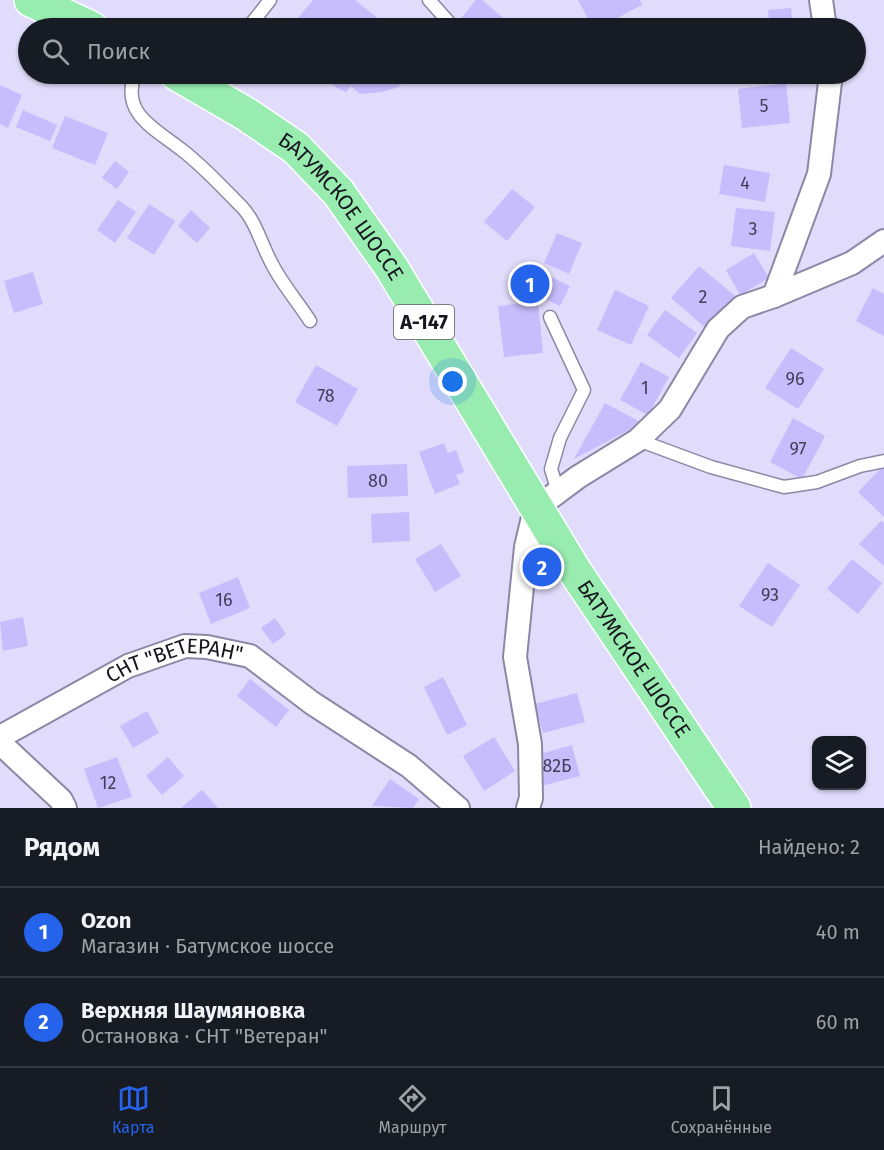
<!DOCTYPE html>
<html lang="ru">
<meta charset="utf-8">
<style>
:root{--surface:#171b24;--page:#242831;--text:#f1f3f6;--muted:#9ea1a6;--line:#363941;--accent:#2563eb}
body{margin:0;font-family:"Fira Sans",sans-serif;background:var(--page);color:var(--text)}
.controls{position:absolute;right:18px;bottom:18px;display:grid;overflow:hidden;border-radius:12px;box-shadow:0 2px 4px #0004}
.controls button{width:54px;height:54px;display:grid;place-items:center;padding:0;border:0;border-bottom:2px solid var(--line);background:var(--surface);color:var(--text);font:30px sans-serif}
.you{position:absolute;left:453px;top:382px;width:21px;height:21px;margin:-15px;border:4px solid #fff;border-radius:50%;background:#1a73e8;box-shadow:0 0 0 9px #1a73e833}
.badge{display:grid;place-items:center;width:39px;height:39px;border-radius:50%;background:var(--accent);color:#fff;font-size:20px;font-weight:700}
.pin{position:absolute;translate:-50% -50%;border:3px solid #fff;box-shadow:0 2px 6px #0006}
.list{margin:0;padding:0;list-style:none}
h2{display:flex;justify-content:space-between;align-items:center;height:78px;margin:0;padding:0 24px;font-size:26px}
h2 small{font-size:20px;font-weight:400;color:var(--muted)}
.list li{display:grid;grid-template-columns:39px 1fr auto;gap:18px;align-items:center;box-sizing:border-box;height:90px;padding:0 24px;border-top:2px solid var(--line)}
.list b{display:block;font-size:22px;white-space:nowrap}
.list p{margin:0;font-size:20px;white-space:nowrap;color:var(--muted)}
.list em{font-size:20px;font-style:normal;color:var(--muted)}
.icon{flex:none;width:33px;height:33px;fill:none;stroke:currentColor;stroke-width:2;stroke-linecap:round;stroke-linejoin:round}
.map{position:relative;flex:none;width:884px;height:808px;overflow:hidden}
.search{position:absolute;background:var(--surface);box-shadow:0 2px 4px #0004;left:18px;right:18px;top:18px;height:66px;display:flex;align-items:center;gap:15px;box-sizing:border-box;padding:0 21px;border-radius:33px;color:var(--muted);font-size:22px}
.sheet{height:258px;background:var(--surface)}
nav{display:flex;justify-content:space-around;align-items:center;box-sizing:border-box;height:84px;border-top:2px solid var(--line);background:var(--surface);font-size:16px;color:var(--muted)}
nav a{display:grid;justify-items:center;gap:3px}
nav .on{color:var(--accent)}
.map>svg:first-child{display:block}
</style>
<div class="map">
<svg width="884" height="808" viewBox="0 0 884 808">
<rect width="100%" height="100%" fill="#e1dcfb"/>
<g fill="#c7bcfc">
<path d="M313,0H355L390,28H290Z"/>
<path d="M476,0H482L515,28H467L459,21Z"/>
<path d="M578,0H640L642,5L598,28H593Z"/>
<path d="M791,8L793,28H770L768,10Z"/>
<path d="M321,74H415L398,87L383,92L360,94L351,86L346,92L337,88Z"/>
<path d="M786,83L790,123L742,128L738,89Z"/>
<path d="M0,85L22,95L8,128L0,124Z"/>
<path d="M23,110L57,125L50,141L16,127Z"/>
<path d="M65,116L108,133L95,165L52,148Z"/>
<path d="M115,161L129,172L117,189L102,178Z"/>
<path d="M724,165L770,173L765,202L719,194Z"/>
<path d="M512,189L535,207L507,241L484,222Z"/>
<path d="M118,200L136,212L115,243L97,230Z"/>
<path d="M149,204L175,221L154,255L127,238Z"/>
<path d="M736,208L775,212L770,251L731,246Z"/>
<path d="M191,210L210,228L197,243L178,226Z"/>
<path d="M557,233L582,243L569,274L544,263Z"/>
<path d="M754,253L769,278L740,295L726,270Z"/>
<path d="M528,266L570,286L560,306L518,286Z"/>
<path d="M699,266L735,296L707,329L671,298Z"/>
<path d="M33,272L43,304L14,313L4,281Z"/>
<path d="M873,288L884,294V336L856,321Z"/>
<path d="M615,290L649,306L631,345L597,330Z"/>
<path d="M538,301L543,353L504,357L498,306Z"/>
<path d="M665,310L697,333L679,358L647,335Z"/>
<path d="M791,348L824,369L798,409L765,388Z"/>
<path d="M641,362L669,377L648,415L620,400Z"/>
<path d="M316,365L358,389L337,426L295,402Z"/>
<path d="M605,403L642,423L574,459Z"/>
<path d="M793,418L825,436L802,479L770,462Z"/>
<path d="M444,443L448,453L456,450L464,472L456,475L460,484L435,494L419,452Z"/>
<path d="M407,464L408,496L348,498L347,466Z"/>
<path d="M884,465V517L858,492Z"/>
<path d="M409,512L410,541L372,543L371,514Z"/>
<path d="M881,521L884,523V566L859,544Z"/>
<path d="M441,544L461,576L435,592L415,559Z"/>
<path d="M852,559L882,583L858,614L827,589Z"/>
<path d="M768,563L800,585L772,627L739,606Z"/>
<path d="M238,577L250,608L211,624L199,593Z"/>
<path d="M23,617L28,646L3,651L0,622Z"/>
<path d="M275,618L286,634L273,644L261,628Z"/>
<path d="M443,677L467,725L447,735L424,687Z"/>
<path d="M250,679L289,710L276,727L237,696Z"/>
<path d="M577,693L585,722L543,733L535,704Z"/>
<path d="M147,711L159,733L133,748L120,726Z"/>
<path d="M494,737L515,771L484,791L463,756Z"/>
<path d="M572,745L580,776L541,786L533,756Z"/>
<path d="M117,757L132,797L98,808L84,769Z"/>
<path d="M168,757L184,776L162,795L146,776Z"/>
<path d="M390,779L419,799L413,808L372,806Z"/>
<path d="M202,790L218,808H181Z"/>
</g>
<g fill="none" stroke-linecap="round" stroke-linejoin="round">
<defs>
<g id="service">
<path d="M429,0L454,28"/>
<path d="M248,28L270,0"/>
<path d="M135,74C120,114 156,129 182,150C204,167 223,188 242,207C256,222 262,246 272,264C282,284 298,302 310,321"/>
<path d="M212,92L222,74"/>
<path d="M550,317L584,390L560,438L551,469L558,492"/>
<path d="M638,440L711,467L784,487L817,482L860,466L884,461"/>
</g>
<g id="minor">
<path d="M821,0L825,28"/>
<path d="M774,296L819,174L831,74"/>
<path id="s1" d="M0,737L128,666L185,646L207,647L250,656L312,703L409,766L458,808"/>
<path d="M0,743L61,800L65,808"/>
<path d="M528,808L531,798L530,744L515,657L526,547L535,509L578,477L638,440L670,409L718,329L742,307L774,296L852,263L884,241"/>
</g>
<g id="trunk">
<path d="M31,0L91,28"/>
<path id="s2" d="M177,74L246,114L296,148L338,192L391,267L576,573L734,808"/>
</g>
</defs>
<use href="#service" stroke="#8c87a4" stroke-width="15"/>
<use href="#minor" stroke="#8c87a4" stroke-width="26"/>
<use href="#trunk" stroke="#fff" stroke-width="36"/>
<use href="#service" stroke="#fff" stroke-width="12"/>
<use href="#minor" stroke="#fff" stroke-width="22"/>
<use href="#trunk" stroke="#98ecaf" stroke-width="33"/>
</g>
<g text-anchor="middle" stroke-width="4.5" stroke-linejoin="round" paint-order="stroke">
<g font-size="18" fill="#433f56">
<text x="764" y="112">5</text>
<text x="745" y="189">4</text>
<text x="753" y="235">3</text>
<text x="703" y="303">2</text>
<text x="795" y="385">96</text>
<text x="645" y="394">1</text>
<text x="326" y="402">78</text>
<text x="798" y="455">97</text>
<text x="378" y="487">80</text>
<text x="770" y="601">93</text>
<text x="224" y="606">16</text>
<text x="557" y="772">82Б</text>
<text x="108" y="789">12</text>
</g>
<rect fill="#fff" stroke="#5d5b62" stroke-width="1.5" x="394" y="305" width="60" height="34" rx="4.5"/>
<g font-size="20" font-weight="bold" fill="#17151f">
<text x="424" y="329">А-147</text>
</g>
<g font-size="21" fill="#17151f" stroke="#fff">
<text dy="7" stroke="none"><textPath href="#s2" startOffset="214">БАТУМСКОЕ ШОССЕ</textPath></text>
<text dy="7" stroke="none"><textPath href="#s2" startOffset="754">БАТУМСКОЕ ШОССЕ</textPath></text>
<text dy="7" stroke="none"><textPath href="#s1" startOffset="194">СНТ "ВЕТЕРАН"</textPath></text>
</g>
</g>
</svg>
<div class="controls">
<button><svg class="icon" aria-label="layers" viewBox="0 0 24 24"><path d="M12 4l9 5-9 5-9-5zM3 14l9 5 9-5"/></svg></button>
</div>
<div class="you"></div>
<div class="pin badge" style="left:530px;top:284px">1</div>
<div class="pin badge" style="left:542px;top:567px">2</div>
<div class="search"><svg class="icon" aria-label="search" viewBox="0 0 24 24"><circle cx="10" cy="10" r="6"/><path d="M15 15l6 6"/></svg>Поиск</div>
</div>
<section class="sheet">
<h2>Рядом<small>Найдено: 2</small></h2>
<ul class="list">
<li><span class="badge">1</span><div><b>Ozon</b><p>Магазин · Батумское шоссе</p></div><em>40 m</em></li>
<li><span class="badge">2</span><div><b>Верхняя Шаумяновка</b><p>Остановка · СНТ &quot;Ветеран&quot;</p></div><em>60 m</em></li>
</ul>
</section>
<nav>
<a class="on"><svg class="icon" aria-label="map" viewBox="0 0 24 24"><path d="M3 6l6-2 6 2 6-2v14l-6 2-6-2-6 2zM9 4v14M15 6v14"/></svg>Карта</a>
<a><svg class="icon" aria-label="directions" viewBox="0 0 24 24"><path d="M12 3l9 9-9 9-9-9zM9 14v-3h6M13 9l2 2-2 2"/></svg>Маршрут</a>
<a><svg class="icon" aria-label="saved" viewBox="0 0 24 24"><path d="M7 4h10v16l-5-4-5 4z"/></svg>Сохранённые</a>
</nav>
